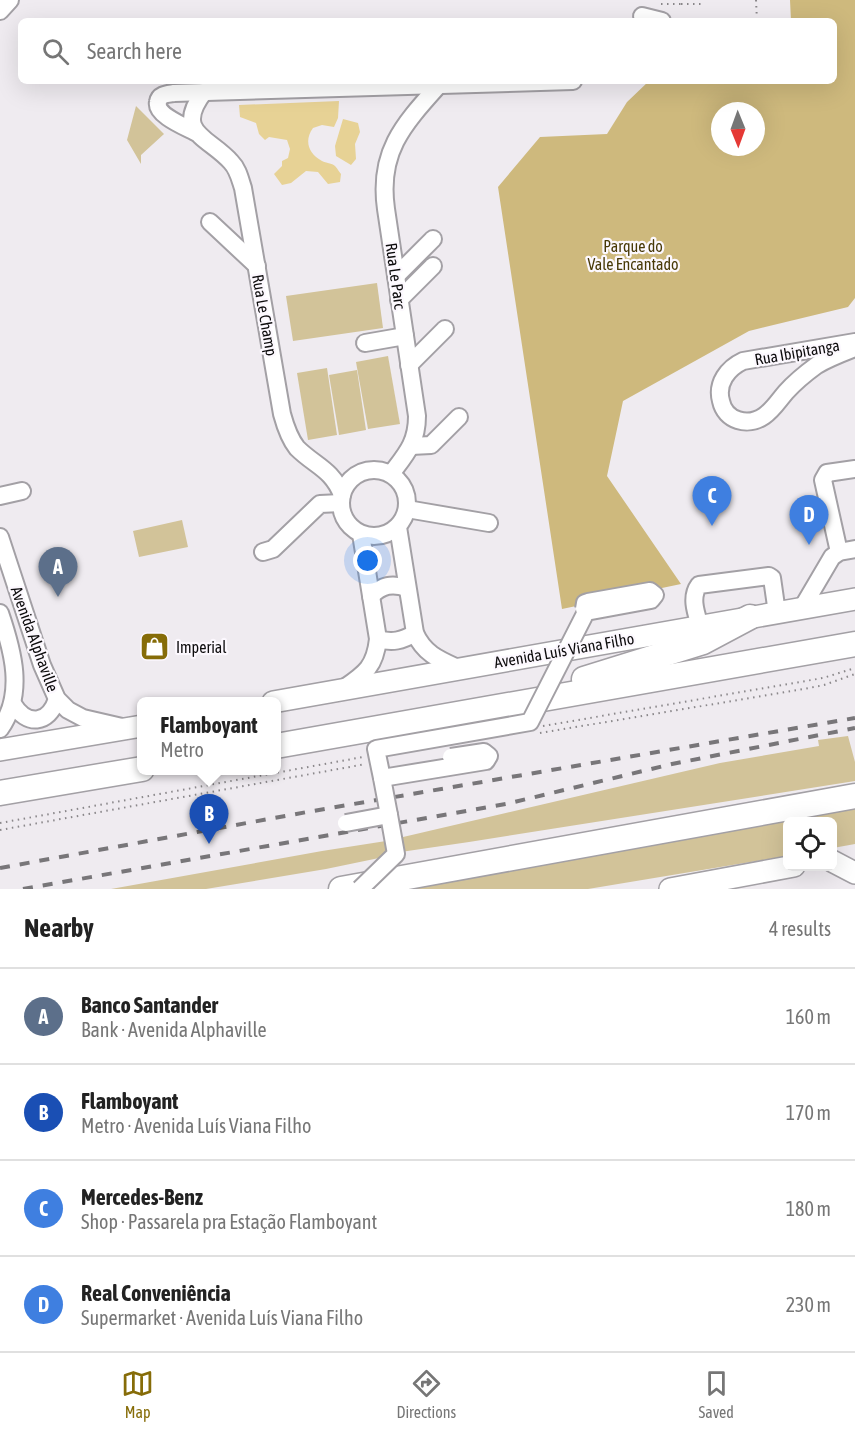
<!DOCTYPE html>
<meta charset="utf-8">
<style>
:root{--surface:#fff;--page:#f2f2f2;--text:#222;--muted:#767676;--line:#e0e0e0;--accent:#866c08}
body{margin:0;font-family:"Asap Condensed",sans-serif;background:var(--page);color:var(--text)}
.controls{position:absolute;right:18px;bottom:18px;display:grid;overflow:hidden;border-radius:9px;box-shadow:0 6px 24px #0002}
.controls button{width:54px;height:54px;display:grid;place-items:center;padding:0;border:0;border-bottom:2px solid var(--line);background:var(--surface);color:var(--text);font:30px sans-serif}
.compass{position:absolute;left:711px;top:102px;width:54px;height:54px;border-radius:50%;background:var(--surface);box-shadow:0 6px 24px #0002;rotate:179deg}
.you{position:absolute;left:368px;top:561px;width:21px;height:21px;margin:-15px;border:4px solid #fff;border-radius:50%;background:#1a73e8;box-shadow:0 0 0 9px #1a73e833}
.badge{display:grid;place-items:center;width:39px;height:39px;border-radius:50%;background:var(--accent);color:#fff;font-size:20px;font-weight:700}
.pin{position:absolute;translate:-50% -50px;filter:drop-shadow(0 2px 3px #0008)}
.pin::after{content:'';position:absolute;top:32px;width:21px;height:18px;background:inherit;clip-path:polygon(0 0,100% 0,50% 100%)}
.popup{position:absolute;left:137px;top:697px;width:144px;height:78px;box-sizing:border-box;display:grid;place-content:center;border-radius:9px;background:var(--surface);filter:drop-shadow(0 2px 4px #0005);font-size:20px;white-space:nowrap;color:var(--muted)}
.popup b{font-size:22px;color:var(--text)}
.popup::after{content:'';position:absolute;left:50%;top:100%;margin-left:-12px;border:12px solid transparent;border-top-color:var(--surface)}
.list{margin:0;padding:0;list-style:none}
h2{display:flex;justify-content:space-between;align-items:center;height:78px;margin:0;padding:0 24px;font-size:26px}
h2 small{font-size:20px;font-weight:400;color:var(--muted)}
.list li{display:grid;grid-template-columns:39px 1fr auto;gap:18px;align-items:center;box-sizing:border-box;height:96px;padding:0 24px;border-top:2px solid var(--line)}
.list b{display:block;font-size:22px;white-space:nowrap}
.list p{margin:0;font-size:20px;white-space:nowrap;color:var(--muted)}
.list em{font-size:20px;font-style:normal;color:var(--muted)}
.icon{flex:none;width:33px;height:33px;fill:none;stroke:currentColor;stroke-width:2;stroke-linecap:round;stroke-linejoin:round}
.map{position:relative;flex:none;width:855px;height:889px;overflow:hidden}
.search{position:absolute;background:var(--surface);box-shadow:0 6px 24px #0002;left:18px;right:18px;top:18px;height:66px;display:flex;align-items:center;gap:15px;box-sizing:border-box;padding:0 21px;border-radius:9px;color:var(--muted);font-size:22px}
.sheet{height:462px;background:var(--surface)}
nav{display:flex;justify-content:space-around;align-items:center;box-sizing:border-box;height:84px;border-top:2px solid var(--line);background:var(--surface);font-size:16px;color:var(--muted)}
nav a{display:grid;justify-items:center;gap:3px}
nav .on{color:var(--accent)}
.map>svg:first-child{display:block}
</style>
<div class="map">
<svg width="855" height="889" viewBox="0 0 855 889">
<rect width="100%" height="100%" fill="#efebf0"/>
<g fill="#d2c399">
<path d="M136,106L164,134L141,155V164L127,140Z"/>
<path d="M377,283L383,328L293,341L286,296Z"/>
<path d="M388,356L400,424L368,429L356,362Z"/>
<path d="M327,368L337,435L308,440L297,373Z"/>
<path d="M357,370L366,430L339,435L329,375Z"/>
<path d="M182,520L188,547L139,557L133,531Z"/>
<path d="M848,736L855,762V781L469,842L387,854L379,858L326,869L206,889H111L322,851L386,841L720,763L819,746L818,740Z"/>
<path d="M855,809V844L833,848L832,822H788L787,856L588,889H395Z"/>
</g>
<path fill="#ceb97d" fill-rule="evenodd" d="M790,0H855V298L848,307L749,331L623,401L607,476L681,584L562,609L498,187L540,137L607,134L627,102L649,81H834V21H791ZM720,111H756V147H720Z"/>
<g fill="#e7d295">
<path d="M339,101L338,118L334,127L322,125L313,128C304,140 308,154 322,161C326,163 332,163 335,166C338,169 339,172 341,174L340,182L328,184L318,172L306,171L291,183L282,185L274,174L282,166V161L288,158L290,149L287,140L269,137L265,140L259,134L256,123L240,117L239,105Z"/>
<path d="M343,119L358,123L360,132L355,144L356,159L351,165L336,156L335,146Z"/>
</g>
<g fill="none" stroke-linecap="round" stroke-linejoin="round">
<defs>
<g id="minor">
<path d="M0,11L10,0"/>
<path d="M642,16L662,21"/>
<path d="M204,92C173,133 209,137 231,162C238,169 240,179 243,188L282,414C285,425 289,438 297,448C315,466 332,469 342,495"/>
<path d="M195,132C186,127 155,115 158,102C159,94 168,94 174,93L573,81"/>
<path d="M210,222L257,266"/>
<path d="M396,276L433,239"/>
<path d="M399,300L433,266"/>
<path d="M855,342L743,361C728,368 716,383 721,401C725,421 748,427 764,416C773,410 779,400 786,392C795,382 806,373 817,365C829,358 842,353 855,348"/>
<path d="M365,343L405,336"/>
<path d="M409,365L445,329"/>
<path d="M411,446L431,445L459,417"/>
<circle cx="374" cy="503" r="33"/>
<path d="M391,474C406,454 417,443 417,416L386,209C378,153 402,126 438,86"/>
<path d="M0,496L22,491"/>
<path d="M407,509L489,523"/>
<path d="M398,527L415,633C424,654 440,660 460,669"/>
<path d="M0,537L42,665L57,699L68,710L83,718L122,727"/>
<path d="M263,552L273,549L320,504L341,503"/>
<path d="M839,552L823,480L827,473L855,469"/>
<path d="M371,596C382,585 392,583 407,588"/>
<path d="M802,608L832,557L839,552L855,549"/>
<path d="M0,613C13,651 25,694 0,729"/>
<path d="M700,626C696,613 690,597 699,585L769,576L772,578L777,613"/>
<path d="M378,639C392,643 402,641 415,633"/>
<path d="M344,688C366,673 375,666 378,639L361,534"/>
<path d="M13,704C27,726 48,725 57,699"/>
</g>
<g id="major">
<path d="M273,702L855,599"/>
<path d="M0,750L142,726"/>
<path d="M832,861L855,873"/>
<path d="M670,889L794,866"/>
</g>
<g id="highway">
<path d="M584,679L703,642L750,617"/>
<path d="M276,746L855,644"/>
<path d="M0,793L142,769"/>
<path d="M341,889L855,796"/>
</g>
</defs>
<use href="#minor" stroke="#a3a0a5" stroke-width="20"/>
<use href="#major" stroke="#a3a0a5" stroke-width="24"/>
<use href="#highway" stroke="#a3a0a5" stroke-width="27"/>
<g stroke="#8a878a" stroke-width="2" stroke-dasharray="1.5 4.5" stroke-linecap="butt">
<path d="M756,0L757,21"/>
<path d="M661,4H681V0"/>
<path d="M681,4H701"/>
<path d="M543,726L823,678L855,668"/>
<path d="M540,733L804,689L824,685L855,674"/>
<path d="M0,823L363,757"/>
<path d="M0,830L366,764"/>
</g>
<use href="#minor" stroke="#fff" stroke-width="16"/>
<use href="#major" stroke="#fff" stroke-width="21"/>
<use href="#highway" stroke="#fff" stroke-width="24"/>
<g stroke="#787679" stroke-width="4" stroke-dasharray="10 10" stroke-linecap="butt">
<path d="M0,868L307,812L855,718"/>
<path d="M23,889L506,804L672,764L855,728"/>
</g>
<defs>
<g id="minor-bridge">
<path d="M382,778L376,749L530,722L586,612L651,600L655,595L650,591L588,602L585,603L584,609"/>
<path d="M389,815L382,778L486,761L489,756L484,752L451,757"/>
<path d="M346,823L389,815L396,854L360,889"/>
</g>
</defs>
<use href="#minor-bridge" stroke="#a3a0a5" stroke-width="20" stroke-linecap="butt"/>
<use href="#minor-bridge" stroke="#fff" stroke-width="16"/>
</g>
<defs>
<symbol id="shop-square" viewBox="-11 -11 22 22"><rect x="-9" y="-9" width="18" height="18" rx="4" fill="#866c08" stroke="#fcf8fe"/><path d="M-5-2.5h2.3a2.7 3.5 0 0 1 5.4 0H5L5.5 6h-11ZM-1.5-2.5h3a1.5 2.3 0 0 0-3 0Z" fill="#fff"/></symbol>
</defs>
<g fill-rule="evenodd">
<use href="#shop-square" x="138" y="630" width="33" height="33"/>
</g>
<g text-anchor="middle" stroke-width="4.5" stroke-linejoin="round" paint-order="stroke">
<g font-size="16" fill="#483907" stroke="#fcf8fe">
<text x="633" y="252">Parque do<tspan x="633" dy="18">Vale Encantado</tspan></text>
</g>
<g font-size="16" fill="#0d0c0d" stroke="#fcf8fe">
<text transform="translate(396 276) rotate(82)" y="6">Rua Le Parc</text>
<text transform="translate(265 315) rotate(80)" y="6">Rua Le Champ</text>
<text transform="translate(797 352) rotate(-10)" y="6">Rua Ibipitanga</text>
<text transform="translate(35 639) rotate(70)" y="6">Avenida Alphaville</text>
<text transform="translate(564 650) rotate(-10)" y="6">Avenida Luís Viana Filho</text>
</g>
<g font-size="16" fill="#0d0c0d" stroke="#fcf8fe" text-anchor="start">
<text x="176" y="653">Imperial</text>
</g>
</g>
</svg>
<div class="controls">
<button><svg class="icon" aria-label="locate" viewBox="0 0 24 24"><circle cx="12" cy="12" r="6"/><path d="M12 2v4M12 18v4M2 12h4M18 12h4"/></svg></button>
</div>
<svg class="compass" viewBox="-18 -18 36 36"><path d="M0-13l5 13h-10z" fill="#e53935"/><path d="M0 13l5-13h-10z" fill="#767676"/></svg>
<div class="you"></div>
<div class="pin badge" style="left:58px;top:597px;background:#5c6f8a">A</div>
<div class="pin badge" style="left:209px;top:844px;background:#1a4fb4">B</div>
<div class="popup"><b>Flamboyant</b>Metro</div>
<div class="pin badge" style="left:712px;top:526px;background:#3f7fe0">C</div>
<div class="pin badge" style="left:809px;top:545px;background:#3f7fe0">D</div>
<div class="search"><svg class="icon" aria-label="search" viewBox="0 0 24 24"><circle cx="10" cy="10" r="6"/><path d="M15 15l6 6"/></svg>Search here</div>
</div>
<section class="sheet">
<h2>Nearby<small>4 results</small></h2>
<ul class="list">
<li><span class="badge" style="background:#5c6f8a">A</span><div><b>Banco Santander</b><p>Bank · Avenida Alphaville</p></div><em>160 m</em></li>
<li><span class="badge" style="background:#1a4fb4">B</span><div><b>Flamboyant</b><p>Metro · Avenida Luís Viana Filho</p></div><em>170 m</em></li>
<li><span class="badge" style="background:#3f7fe0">C</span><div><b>Mercedes-Benz</b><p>Shop · Passarela pra Estação Flamboyant</p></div><em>180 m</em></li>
<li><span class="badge" style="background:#3f7fe0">D</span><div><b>Real Conveniência</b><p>Supermarket · Avenida Luís Viana Filho</p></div><em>230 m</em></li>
</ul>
</section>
<nav>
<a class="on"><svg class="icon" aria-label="map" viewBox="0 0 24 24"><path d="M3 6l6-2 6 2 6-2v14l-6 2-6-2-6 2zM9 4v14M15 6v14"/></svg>Map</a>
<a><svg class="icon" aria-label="directions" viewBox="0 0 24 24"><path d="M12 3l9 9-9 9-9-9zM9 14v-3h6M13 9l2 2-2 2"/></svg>Directions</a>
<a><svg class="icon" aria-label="saved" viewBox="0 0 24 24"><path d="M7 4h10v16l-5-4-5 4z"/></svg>Saved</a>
</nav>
